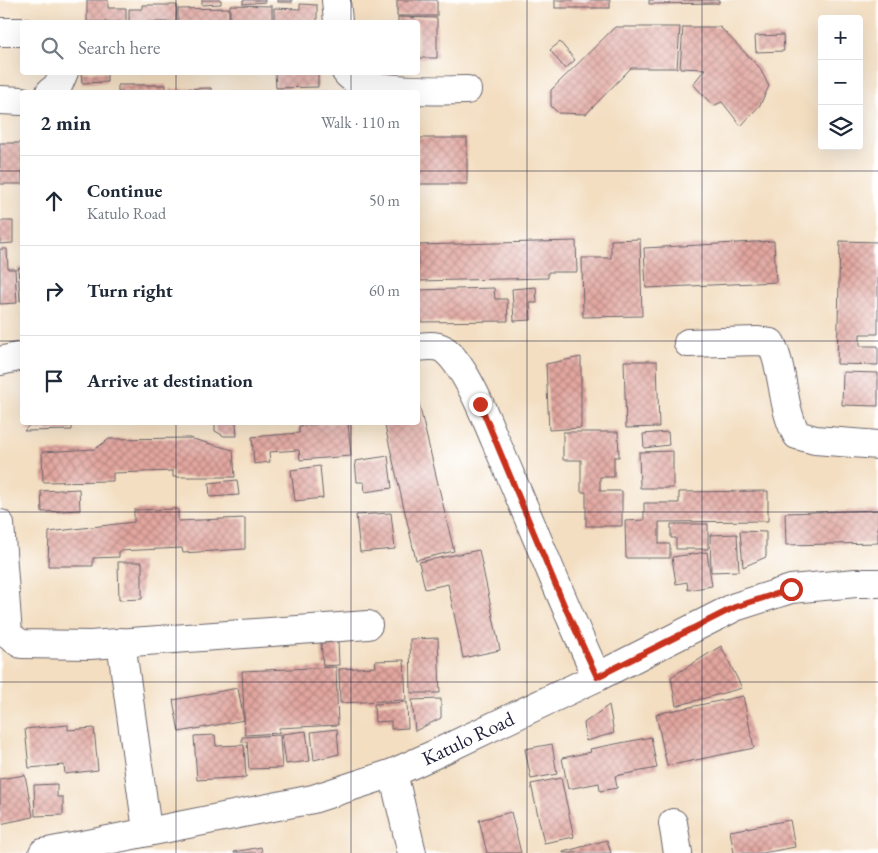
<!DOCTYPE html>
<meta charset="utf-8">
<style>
:root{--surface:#fff;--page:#f6f6f7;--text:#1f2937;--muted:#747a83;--line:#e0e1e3}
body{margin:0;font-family:"EB Garamond",serif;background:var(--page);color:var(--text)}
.controls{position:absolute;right:15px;top:15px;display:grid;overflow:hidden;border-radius:5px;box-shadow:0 5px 20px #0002}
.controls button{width:45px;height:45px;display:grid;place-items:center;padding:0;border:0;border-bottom:1px solid var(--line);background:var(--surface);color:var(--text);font:25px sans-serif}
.stop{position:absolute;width:15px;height:15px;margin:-11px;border:4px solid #c8321e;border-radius:50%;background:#fff}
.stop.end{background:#c8321e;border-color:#fff;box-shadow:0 1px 5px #0008}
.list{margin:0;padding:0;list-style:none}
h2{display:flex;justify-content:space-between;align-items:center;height:65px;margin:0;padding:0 20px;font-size:21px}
h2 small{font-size:16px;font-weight:400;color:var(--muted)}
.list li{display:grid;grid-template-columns:32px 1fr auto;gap:15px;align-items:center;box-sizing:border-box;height:90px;padding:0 20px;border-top:1px solid var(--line)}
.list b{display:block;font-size:19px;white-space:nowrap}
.list p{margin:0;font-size:16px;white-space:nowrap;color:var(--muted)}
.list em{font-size:16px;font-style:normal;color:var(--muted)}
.icon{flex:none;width:28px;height:28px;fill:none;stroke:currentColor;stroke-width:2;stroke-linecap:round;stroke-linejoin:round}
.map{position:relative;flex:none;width:878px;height:853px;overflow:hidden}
.search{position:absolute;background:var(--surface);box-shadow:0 5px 20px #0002;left:20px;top:20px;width:400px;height:55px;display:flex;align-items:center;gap:12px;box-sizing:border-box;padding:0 18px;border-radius:5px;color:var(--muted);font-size:19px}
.panel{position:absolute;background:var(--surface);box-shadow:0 5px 20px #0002;left:20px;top:90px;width:400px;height:335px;border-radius:5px}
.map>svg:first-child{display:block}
</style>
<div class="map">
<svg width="878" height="853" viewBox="0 0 878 853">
<defs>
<pattern id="building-cross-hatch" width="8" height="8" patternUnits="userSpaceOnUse" patternTransform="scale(1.25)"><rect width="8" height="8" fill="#e2a69f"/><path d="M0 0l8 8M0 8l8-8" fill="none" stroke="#b78783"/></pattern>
</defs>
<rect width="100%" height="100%" fill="#fff"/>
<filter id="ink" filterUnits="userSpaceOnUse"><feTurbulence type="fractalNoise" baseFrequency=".02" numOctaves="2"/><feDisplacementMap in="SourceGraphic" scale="10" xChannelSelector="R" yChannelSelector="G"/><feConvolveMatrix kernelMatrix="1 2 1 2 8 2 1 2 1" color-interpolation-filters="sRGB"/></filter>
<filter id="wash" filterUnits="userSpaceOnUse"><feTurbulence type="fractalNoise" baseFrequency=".0096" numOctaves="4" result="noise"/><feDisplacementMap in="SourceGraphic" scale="20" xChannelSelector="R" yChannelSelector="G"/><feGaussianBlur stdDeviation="1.12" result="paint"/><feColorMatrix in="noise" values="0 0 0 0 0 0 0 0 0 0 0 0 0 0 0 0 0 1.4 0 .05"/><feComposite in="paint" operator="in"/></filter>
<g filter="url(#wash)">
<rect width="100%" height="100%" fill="#f3dec1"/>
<g id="blocks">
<g fill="url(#building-cross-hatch)">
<path d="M87,0H108V8H126V22H87Z"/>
<path d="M202,0H221V4L202,5Z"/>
<path d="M243,0H265V2L243,4Z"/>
<rect x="278" y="0" width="14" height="2"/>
<rect x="397" y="0" width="40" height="16"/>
<rect x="555" y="0" width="55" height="8"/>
<path d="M649,0H719V3L649,4Z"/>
<path d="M300,4L317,5V22H274V8L300,9Z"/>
<path d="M142,5H177L176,22H129V9H142Z"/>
<path d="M230,5L272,6V22H230Z"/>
<path d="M229,8V22H178V9Z"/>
<path d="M398,17L437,18V58H418V22H398Z"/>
<path d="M615,27H680L677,68H631L586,114L558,113L551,106V90Z"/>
<path d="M683,27H720L759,67L769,86L760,105L741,126L722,102L713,106L693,84L705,69L680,68Z"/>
<path d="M783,35L784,51L756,52L755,36Z"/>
<path d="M560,42L575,60L565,69L550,50Z"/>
<path d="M81,72H107V82L82,83Z"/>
<path d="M275,72H318V87L276,88Z"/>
<rect x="118" y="85" width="48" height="7"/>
<path d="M211,88V92H171L170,89Z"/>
<rect x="418" y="138" width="49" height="46"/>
<rect x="0" y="143" width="22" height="41"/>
<path d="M0,221H13V243L0,244Z"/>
<path d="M640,239L642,316L583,317L582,258H611V240Z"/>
<path d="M576,241L577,272H548V278L418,281V245Z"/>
<path d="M774,241L776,282L646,288L644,248Z"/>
<path d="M840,241L878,242V334H860V346H878V365L837,364Z"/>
<path d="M0,249H7L8,269H15L17,303L0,304Z"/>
<path d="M22,267V300L20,301L18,268Z"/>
<path d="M536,287L537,303H530L531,320L514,321L512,289Z"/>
<path d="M494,288L495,299H507L508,321L418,322V290Z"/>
<path d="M581,357V428L549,430L546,364Z"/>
<path d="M624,361H657L659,427L626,428Z"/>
<path d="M843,372L878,373V406L842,405Z"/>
<path d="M418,400L454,551L416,560L384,422H418Z"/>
<path d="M32,422H72V430L24,431Z"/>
<path d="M215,422H236L237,436H224L215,431Z"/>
<path d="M334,422H348L351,456L300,460L299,450L269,452L270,462L254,464L252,437L299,433V426Z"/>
<path d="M563,432H618L619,457H614V477H600V491H622V526H586V492H581V460H563Z"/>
<path d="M668,432L669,445L644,448L643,434Z"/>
<path d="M189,438L233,450L235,477H173V471L113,473V481L43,482L42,452L95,449L109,439Z"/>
<path d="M673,451V488H640L639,452Z"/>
<path d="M388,456L392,488L365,492L364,482H357L355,461Z"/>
<path d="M320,466L323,498L295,501L291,470Z"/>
<path d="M237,480L239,495L210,497L209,483Z"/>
<path d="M79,489L80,510L42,512L41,491Z"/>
<path d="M768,491V521L659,522V544H670V558H626L625,521L644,520V503H679V492Z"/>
<path d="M178,509V521L245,518V549L183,553L182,548L119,551V557L93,558V566H48L49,532L134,522V510Z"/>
<path d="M878,510V543L786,545L785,513Z"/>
<path d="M391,513L395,549L360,552L356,515Z"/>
<path d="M671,524H708V549H676V538H671Z"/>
<path d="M740,531L766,532V557L743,567Z"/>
<path d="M737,534L739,571L711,572L710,535Z"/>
<path d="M479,550L500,650L463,658L448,584L425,589L419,562Z"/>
<path d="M707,552L712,586L688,590L687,582L676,584L672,557Z"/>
<path d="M118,562H142V599L119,600Z"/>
<path d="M438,638L440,693H411L410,639Z"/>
<path d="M338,642L339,665L323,666L321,643Z"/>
<path d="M721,646L742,688L676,706L671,677Z"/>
<path d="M404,660L406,700L340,703L339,669L376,667L375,661Z"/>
<path d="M336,667L338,725L279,728V733L245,735L242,671Z"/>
<path d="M238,688L244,720L179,732L173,700Z"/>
<path d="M743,696L754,748L667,766L656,714Z"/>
<path d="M441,699V718L415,731L412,700Z"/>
<path d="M407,702L408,728L391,729V721L375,722L374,704Z"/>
<path d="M609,705L614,733L586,741L584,723Z"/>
<path d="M68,725V730L94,728L98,770L65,774L64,765L29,768L25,729Z"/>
<path d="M337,729L339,754L314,760L311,732Z"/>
<path d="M306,731L310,761L286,764L282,734Z"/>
<path d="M215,735L216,746L244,745L246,777L197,780L194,736Z"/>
<path d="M280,735L282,768L249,769L247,741L242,742V737Z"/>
<path d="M651,737L657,768L615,776L617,788L600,791L599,783L568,789L562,758L591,752L590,749Z"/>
<path d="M552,744L557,774L531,779L525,749Z"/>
<path d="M25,775L33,817L0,824V779Z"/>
<path d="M561,778L574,837L544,843L531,784Z"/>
<path d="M57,784V797H63V815L35,816L34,785Z"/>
<path d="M511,812L521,853H487L479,820Z"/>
<path d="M790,820L795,847L763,853H734L730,831Z"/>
<path d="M607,840L611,853H563V852Z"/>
<path d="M261,847L262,853H234V852Z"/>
</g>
</g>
</g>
<g filter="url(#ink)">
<use href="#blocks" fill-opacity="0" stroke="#6b646a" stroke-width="1"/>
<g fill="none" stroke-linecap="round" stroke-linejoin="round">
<defs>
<g id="minor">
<path d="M336,0L338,22"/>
<path d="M0,32H22"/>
<path d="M346,72C361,95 441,90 467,90"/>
<path d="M50,92L58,86L64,72"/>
<path d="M0,100L22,101"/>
<path d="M688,343L758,341L771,343C785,372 781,407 797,435L815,440L878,445"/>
<path d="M418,347C428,346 438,344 446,351C466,368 485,416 495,440C530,519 561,599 597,677"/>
<path d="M0,361L22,356"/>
<path d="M0,524L8,635L21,644L90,645L368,625"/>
<path d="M121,642L147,830"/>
<path d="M393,773L412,853"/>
<path d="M673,823L678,853"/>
<path id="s1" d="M43,853L313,799L393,773L435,754L597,677L735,607L791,589L856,583H878"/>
</g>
</defs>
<use href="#minor" stroke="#6b646a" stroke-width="30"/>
<use href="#minor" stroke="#fff" stroke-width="28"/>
</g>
</g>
<g fill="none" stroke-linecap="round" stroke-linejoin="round" filter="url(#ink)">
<path stroke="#c8321e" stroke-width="6" d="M480,404L564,605L597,677L735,607L791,589"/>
</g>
<path fill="none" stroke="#22223b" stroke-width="1" stroke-opacity="0.55" d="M176,0V22M351,0V22M527,0V853M702,0V853M176,72V92M351,72V92M0,171H22M418,171H878M0,341H22M418,341H878M176,422V853M351,422V853M0,512H878M0,682H878"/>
<g text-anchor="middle" stroke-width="4" stroke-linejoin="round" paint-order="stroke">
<g font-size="20" fill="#22223b" stroke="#fff">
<text dy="7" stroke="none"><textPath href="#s1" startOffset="442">Katulo Road</textPath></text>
</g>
</g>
</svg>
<div class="controls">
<button>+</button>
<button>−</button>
<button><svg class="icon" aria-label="layers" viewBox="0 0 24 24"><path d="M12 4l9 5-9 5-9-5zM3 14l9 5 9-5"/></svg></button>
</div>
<div class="stop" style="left:791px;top:589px"></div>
<div class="stop end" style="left:480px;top:404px"></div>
<div class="search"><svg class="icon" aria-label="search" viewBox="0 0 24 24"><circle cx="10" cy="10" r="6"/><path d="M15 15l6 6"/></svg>Search here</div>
<section class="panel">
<h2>2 min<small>Walk · 110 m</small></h2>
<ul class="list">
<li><svg class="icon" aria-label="ahead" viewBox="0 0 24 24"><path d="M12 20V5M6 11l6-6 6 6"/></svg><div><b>Continue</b><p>Katulo Road</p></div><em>50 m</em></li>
<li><svg class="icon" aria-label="right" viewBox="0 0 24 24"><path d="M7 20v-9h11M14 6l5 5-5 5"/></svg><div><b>Turn right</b></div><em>60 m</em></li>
<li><svg class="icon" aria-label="arrive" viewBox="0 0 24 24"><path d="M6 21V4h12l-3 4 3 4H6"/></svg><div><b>Arrive at destination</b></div></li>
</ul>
</section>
</div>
